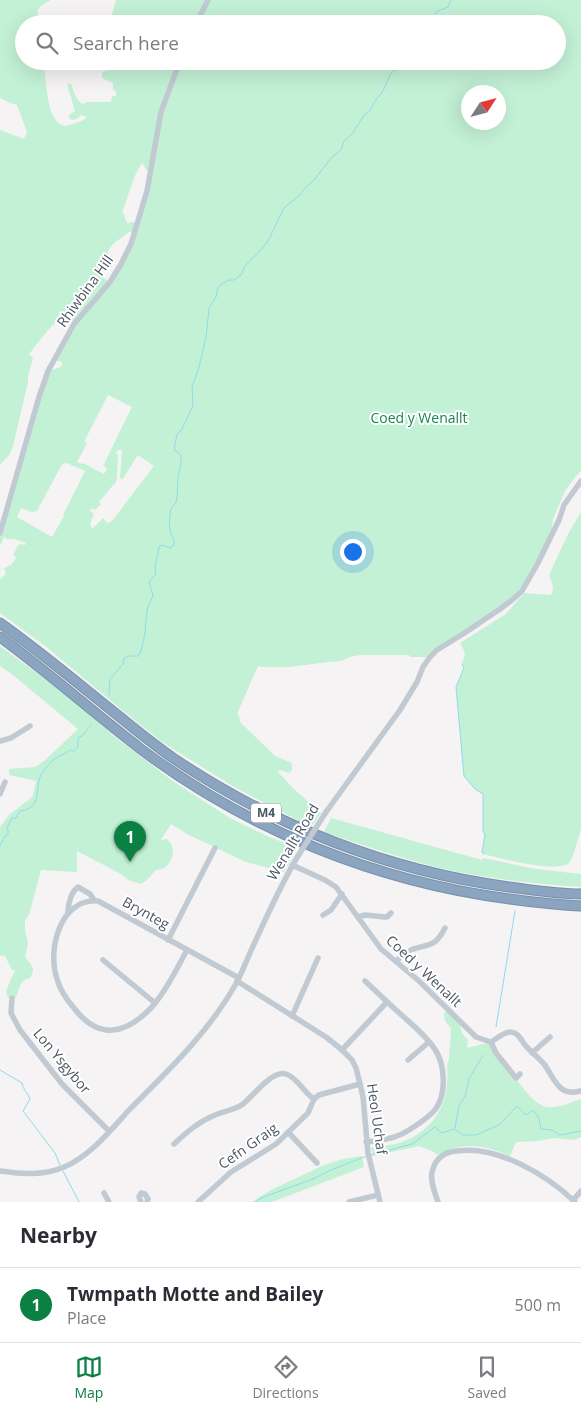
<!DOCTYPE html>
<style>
:root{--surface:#fff;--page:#f7f7f7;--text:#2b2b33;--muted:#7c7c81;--line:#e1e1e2;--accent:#0b8043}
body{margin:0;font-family:"Open Sans",sans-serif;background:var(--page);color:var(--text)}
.compass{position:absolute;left:461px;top:85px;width:45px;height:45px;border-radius:50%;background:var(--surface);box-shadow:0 5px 20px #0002;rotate:54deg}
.you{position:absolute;left:352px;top:551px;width:18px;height:18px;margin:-12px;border:4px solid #fff;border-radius:50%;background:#1a73e8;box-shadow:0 0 0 8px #1a73e833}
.badge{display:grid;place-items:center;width:32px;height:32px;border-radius:50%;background:var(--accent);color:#fff;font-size:16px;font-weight:700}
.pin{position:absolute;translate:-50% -41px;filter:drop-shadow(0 1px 2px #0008)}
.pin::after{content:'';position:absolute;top:26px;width:18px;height:15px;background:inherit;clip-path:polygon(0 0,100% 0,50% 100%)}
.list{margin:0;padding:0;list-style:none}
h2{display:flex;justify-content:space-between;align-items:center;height:65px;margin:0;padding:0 20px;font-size:21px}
h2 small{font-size:16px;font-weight:400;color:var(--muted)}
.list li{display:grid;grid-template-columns:32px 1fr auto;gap:15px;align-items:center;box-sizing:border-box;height:75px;padding:0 20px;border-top:1px solid var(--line)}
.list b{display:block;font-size:19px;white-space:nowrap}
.list p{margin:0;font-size:16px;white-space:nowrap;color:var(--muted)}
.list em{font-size:16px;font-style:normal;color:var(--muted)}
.icon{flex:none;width:28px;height:28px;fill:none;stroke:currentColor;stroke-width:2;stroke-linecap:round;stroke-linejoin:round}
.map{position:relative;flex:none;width:581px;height:1202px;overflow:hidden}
.search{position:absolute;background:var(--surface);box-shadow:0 5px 20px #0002;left:15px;right:15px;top:15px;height:55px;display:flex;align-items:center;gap:12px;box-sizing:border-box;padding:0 18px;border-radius:28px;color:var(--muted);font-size:19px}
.sheet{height:140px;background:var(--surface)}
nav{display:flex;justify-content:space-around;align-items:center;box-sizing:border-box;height:70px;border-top:1px solid var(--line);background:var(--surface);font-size:14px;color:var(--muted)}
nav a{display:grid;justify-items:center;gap:2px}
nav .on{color:var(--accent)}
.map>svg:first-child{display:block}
</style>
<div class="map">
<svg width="581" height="1202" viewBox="0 0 581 1202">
<rect width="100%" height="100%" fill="#f5f3f3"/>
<g fill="#c3f1d5" fill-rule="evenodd">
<path d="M0,0H51C39,7 34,7 40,22V24H24V61H43C47,75 45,124 65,126C66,126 72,124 73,124C78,122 83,121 87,117L81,115L77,119L72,120L69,118V115L75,111L67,84L69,83L72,85C73,92 78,102 83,104L87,102H111L112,96H116V91L113,90V83L102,78V72L112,69L110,61H557V24H109L116,0H581V471L576,476L565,491L553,519L551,537L522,591L430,657H410L409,655H360L350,657L342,661L329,662L289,667H261L258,666L237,714L239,715L240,722L275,756L292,763V770L289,773L280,770L278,772L294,789L321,813L311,827L234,787L162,742L122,710L45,646L0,613V579L6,574L4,568L11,565L16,558L13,555L17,547L20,544L25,545L26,543L14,539H7L4,537L1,544H0V522L3,521L48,371L61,367L62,362L53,360L74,324C72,322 69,317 65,317C55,318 36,346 29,354L33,358L28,376V382L13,446L10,454L0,465V130L24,139L27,132L17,105L10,103L0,98ZM468,92H498V122H468ZM142,163L149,173V195L141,213L142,216L138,230L137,225L133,222L127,223L125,218V215L122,212C129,196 132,177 142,163ZM129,232H134L109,282C96,273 103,267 109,256L108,251L113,244ZM108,395L132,407L103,466L107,468L104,474L83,463L82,464L77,462L87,443L84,442ZM118,450H122L120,478L122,480L138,455L154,466L112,521L107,523L103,518L92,529L90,524L94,514L90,511L91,508L95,510L101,504L99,502L113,485L115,484L117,478L118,456L116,453ZM67,463L85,471L63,515L64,516L52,537L17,517L21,508L32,512L37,511L61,466L63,464Z"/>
<path d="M581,512V829C579,835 573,858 570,862C559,875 498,857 482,854L484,835L483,831V794L475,789L464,776L456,687L464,668L462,664L465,653L460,643L506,614L524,593L551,595C555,587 552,583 549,575L568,534Z"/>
<path d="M0,646L53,685L81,707L115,737L174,782L230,818L267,836L297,848L284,872L246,862L189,835L171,824L161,840L167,839C169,841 172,844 172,846C176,857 167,871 156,870L147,880L141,884L128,880L121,874L77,851V872L41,870L29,915L25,920V930L28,943L25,957C32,966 36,967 30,978C18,980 21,990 15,998H8L6,991L15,970H12L5,956L0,955V827L9,815L31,798L33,795L36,781L9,775V769L35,767L44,761L78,729L13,675L0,666Z"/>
<path d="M331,818L482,860L483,858L536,869L581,874V887C536,884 492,879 448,870C406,860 365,846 324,832Z"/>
<path d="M448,1009L459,1021L462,1033L468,1040L467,1048L491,1042C502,1058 527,1100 543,1106C555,1110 570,1103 581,1099V1137L574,1140L554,1138L538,1141L516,1142L510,1156C483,1145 465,1141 438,1155L432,1151L419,1146L373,1156L371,1148C381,1146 393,1145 402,1142C438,1128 450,1100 447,1064L449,1061L451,1028L445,1021L444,1014Z"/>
<path d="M362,1156L364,1167L272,1202H252L269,1191L324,1165L343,1159Z"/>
</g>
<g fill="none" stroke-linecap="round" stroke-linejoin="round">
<g stroke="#90daee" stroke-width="1">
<path d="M430,24L437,11L448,7L451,0"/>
<path d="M462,664L464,668L456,687L464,776L475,789L483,794V831L485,835L482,852L484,853"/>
<path d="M109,695L110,679L123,664L124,659L128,656H138L141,651L145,633L147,610L153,595L149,582L156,574L155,567L159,547L162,545L170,548L174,545V540C168,532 169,518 171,509C172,506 175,505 176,502C178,496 177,486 178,479C178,472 182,466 181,459C181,455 181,456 178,452L174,450L177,434L181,431L191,410L193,405L192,387L199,367L206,337L209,308L216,297L218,287L228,280H234L241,275L245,266L261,250L268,241L284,208L299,196L305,188L314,180L331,158L341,150L344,141L352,134L364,115L370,111L375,101L383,91L391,73L402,65L404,61"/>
<path d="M0,846L5,836L8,834V830L7,828L12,818H16L20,811C45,807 33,788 42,773C46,768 53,759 59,756C64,754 66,753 70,750L74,751L78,747V738L83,735L91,725"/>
<path d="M496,1027L515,911"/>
<path d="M0,1070L22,1083C23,1090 28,1093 30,1099L23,1111L55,1153L60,1165"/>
<path d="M455,1128L459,1106L465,1096L469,1079L483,1055"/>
<path d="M371,1155L412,1144L435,1127L442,1133L454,1129L463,1135H476L499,1125L517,1106L526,1115L533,1110L539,1118L541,1129L552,1130L560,1135L581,1131"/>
<path d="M63,1171L79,1202"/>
<path d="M255,1202L261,1198L313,1179L331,1170L367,1156"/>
</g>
<defs>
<g id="highway">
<path d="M0,623C38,650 74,680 110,709C131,726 151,743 173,758C274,826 389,871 509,887C533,890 557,894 581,894"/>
<path d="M0,637C49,673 94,713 142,750C249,830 377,882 510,899C533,902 557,905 581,906"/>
</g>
</defs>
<use href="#highway" stroke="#7690ad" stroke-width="11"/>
<g stroke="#c1cad2" stroke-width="5.5">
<path d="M196,24L208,0"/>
<path d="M0,533L39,397L48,371L74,324L110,282L121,264L131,244L147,191L161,112L180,61"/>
<path d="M0,741L11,738L30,726"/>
<path d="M0,794L5,782"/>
<path d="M326,812L400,710L417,682L423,667L430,657L437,650L466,632L500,609L512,600L522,591L538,563L559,520L564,505L581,481"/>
<path d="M292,865L325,880L336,887L381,949L419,981L476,1037L491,1042C496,1039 505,1031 511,1032C519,1033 521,1040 525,1045C531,1052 538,1057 544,1064C555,1079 558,1097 581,1091"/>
<path d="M68,912C68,904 71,892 78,887L90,894L94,900"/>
<path d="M323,915L331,910L342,894"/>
<path d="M358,917L365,915L385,917H387L391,913"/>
<path d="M168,940L215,848"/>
<path d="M187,950C176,970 166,991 151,1008C125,1035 98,1040 74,1008C67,1000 60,990 57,979C47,950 60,898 98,901L239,978"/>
<path d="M103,960L155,1003"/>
<path d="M396,961C401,957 407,951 413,949C430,944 436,946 445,928"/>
<path d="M237,981L326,1037L342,1050L352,1060L356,1068L360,1084L363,1097L368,1153L380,1202"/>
<path d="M365,981C378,993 391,1006 405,1018C416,1028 429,1039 436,1051C445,1066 446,1092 437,1107C432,1116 406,1133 397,1136C387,1140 376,1141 366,1142"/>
<path d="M12,998L11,1013L20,1030L62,1084L109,1131"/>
<path d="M292,1016L318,958"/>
<path d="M491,1042L496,1053L516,1078L520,1074"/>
<path d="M342,1050L387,1002"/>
<path d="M532,1053L550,1037"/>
<path d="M408,1060L429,1042"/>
<path d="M288,1132L317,1163"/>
<path d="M174,1144C187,1132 198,1122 215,1115C224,1111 235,1110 243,1104C253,1096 273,1069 286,1074C298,1078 304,1093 314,1099"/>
<path d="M0,1171C21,1174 44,1176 64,1167C90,1156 110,1131 129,1110C169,1070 209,1032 237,982C243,970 248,957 254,944C268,914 281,884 298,856"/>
<path d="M104,1193L109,1202"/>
<path d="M573,1200L581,1191"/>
<path d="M141,1202L139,1197L141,1193L145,1194L148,1199L147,1202"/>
<path d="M198,1202L231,1172L276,1144L308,1113L314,1099L319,1095L360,1084"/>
<path d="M349,1202L378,1195"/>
<path d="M438,1202C435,1193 430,1181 432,1172C435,1159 444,1152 457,1151C497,1145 547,1175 575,1202"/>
</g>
<use href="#highway" stroke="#8ba5c1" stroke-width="9"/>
<path stroke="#c1cad2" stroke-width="5.5" d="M298,856L326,812"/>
</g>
<g text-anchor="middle" stroke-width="4" stroke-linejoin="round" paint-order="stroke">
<rect fill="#fff" stroke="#808990" stroke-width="1" x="251" y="803.5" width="30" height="19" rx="4"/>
<g font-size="12" font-weight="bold" fill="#4a5661">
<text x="266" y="817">M4</text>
</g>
<g font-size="14" fill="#4a5661" stroke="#fff">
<text transform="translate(85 291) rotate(-54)" y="5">Rhiwbina Hill</text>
<text transform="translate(293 842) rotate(-59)" y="5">Wenallt Road</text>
<text transform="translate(146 913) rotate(29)" y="5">Brynteg</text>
<text transform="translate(424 971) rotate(43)" y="5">Coed y Wenallt</text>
<text transform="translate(62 1061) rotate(50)" y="5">Lon Ysgybor</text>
<text transform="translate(377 1119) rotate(82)" y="5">Heol Uchaf</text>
<text transform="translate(248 1146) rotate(-35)" y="5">Cefn Graig</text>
</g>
<g font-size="14" fill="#17864f" stroke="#fff">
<text x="419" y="423">Coed y Wenallt</text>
</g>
</g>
</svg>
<svg class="compass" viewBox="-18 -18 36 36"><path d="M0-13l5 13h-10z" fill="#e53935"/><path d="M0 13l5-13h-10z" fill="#7c7c81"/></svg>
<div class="you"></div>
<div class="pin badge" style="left:130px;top:862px">1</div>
<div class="search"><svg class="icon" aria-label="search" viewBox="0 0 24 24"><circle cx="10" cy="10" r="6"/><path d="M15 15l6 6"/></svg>Search here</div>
</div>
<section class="sheet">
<h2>Nearby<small></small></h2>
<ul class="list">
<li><span class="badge">1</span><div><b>Twmpath Motte and Bailey</b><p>Place</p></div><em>500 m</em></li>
</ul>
</section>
<nav>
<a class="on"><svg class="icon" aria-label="map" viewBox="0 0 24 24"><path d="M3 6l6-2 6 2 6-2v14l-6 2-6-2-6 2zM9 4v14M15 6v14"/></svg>Map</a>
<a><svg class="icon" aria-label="directions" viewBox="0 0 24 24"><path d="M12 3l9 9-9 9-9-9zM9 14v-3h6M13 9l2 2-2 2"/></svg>Directions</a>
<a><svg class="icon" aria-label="saved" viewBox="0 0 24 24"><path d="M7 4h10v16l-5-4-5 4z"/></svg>Saved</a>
</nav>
